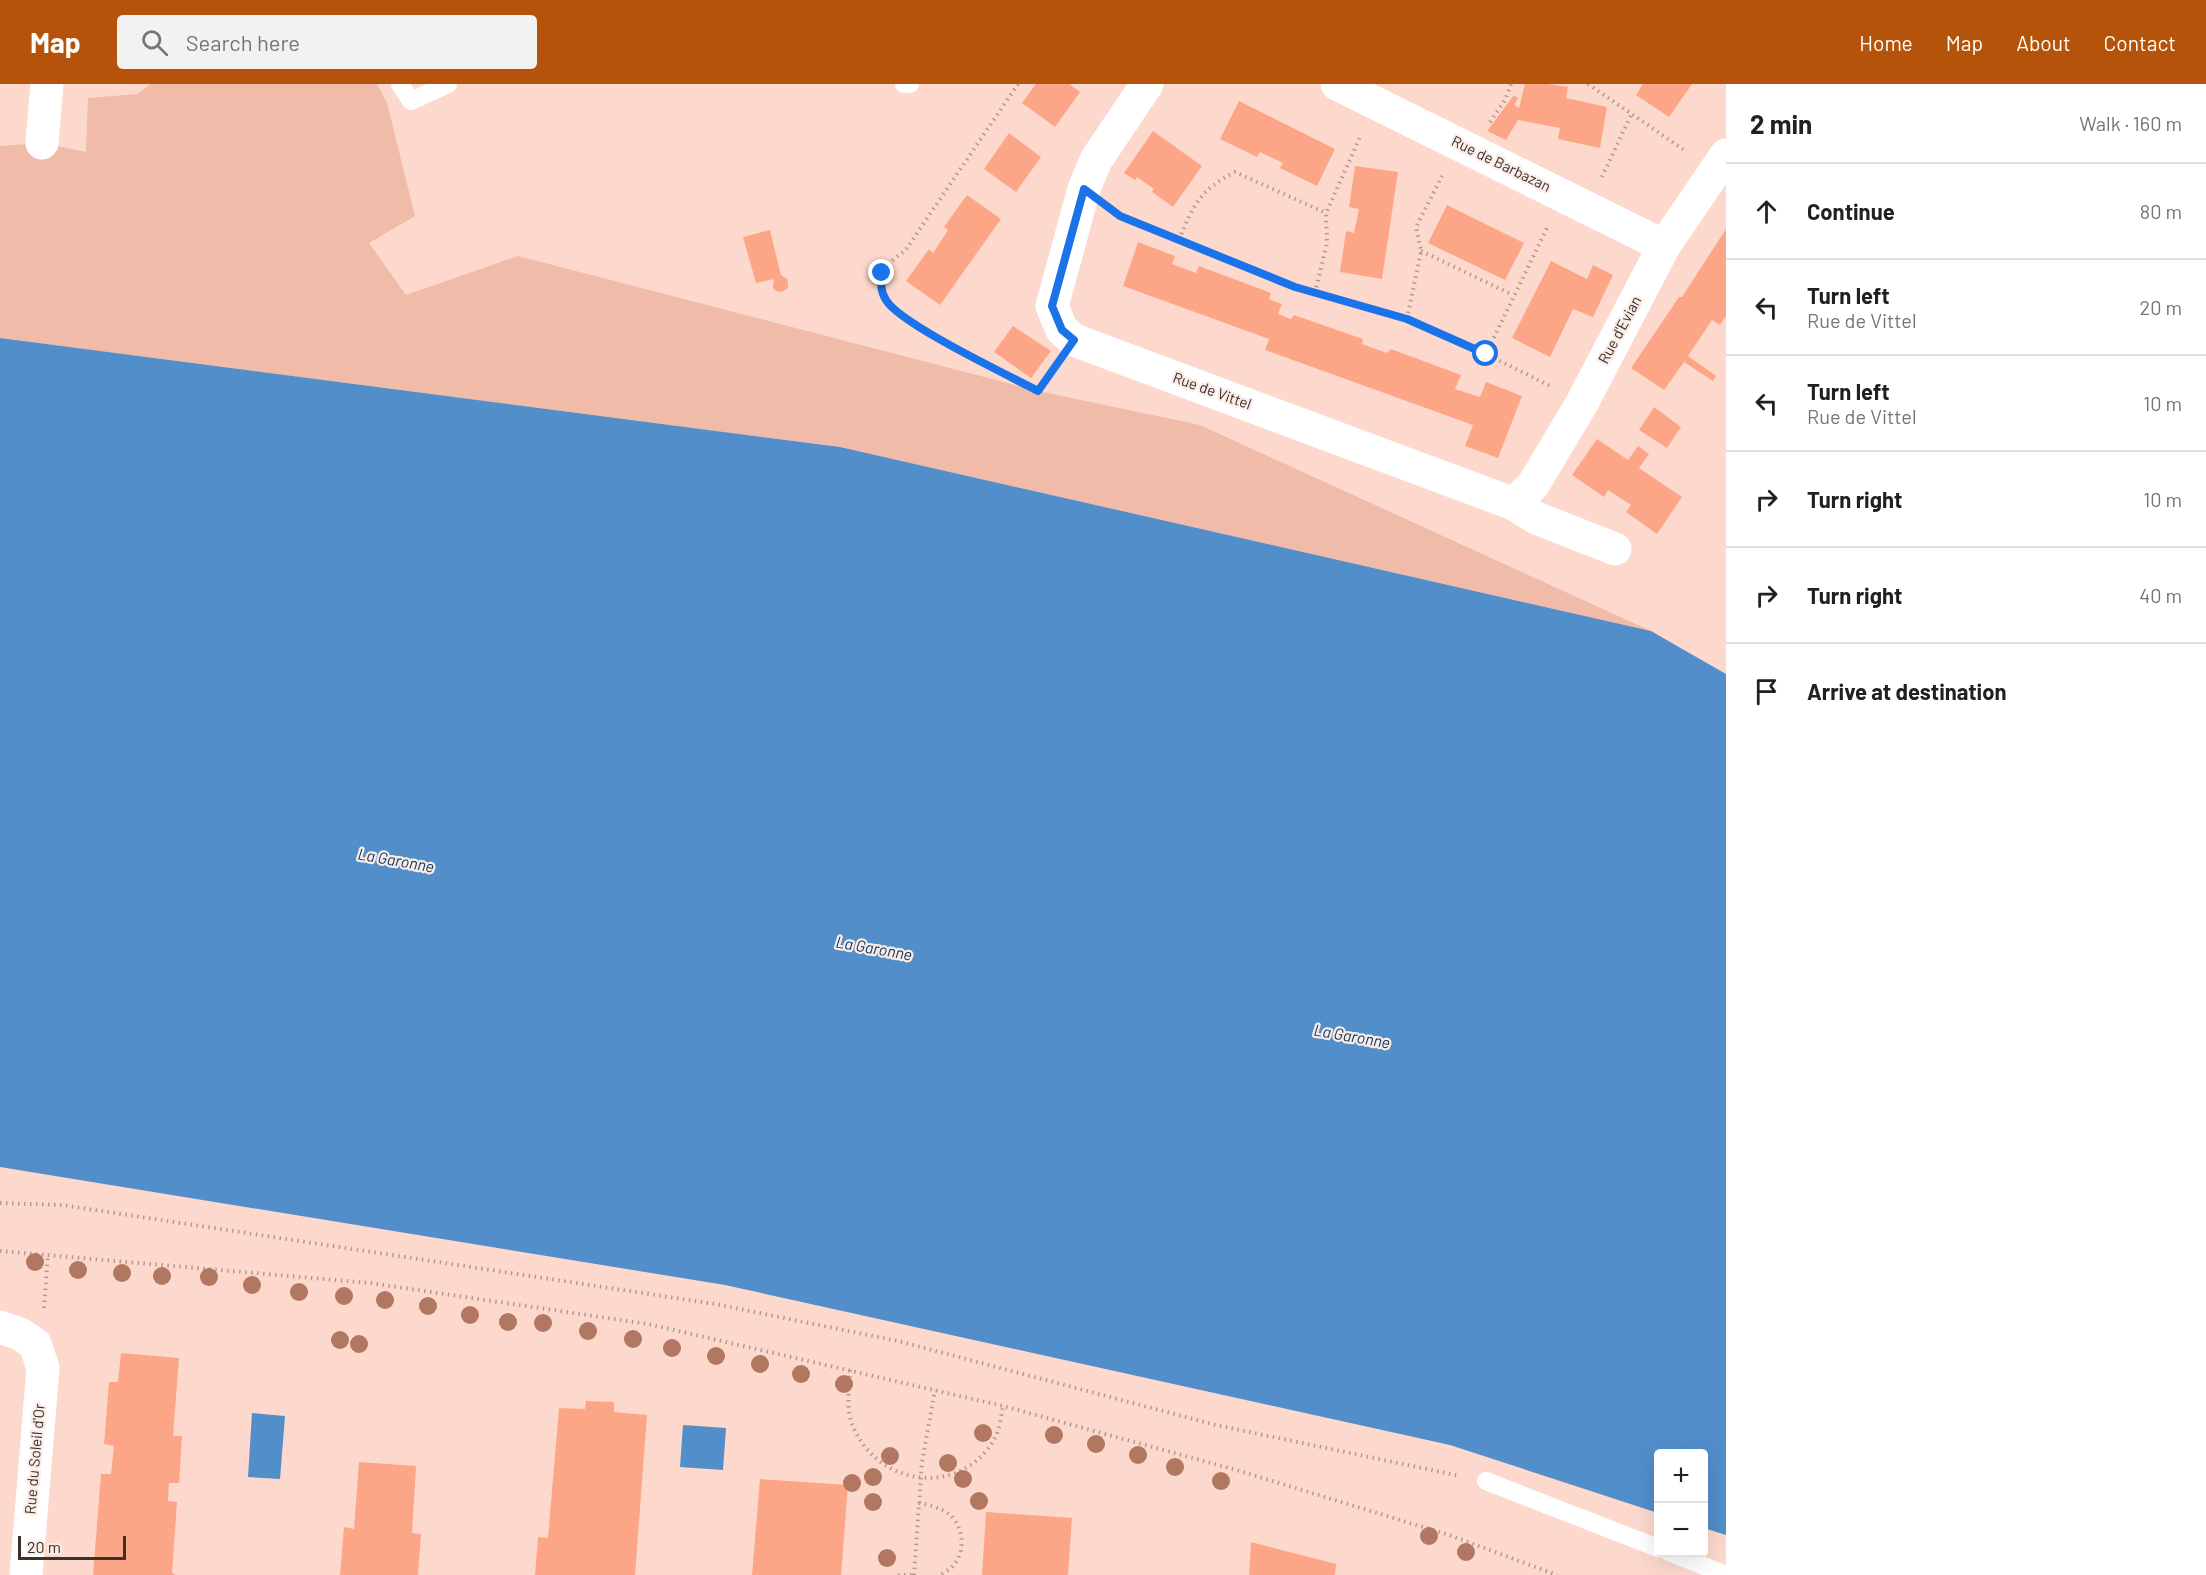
<!DOCTYPE html>
<meta charset="utf-8">
<style>
:root{--surface:#fff;--page:#f2f2f2;--text:#202124;--muted:#757577;--line:#e0e0e0;--accent:#b45309}
body{margin:0;font-family:Barlow,sans-serif;background:var(--page);color:var(--text)}
.controls{position:absolute;right:18px;bottom:18px;display:grid;overflow:hidden;border-radius:6px;box-shadow:0 6px 24px #0002}
.controls button{width:54px;height:54px;display:grid;place-items:center;padding:0;border:0;border-bottom:2px solid var(--line);background:var(--surface);color:var(--text);font:30px sans-serif}
.scale{position:absolute;left:18px;bottom:15px;width:108px;box-sizing:border-box;padding-left:6px;border:3px solid #3d2f2a;border-top:0;font-size:16px;line-height:21px;white-space:nowrap;color:#3d2f2a;-webkit-text-stroke:4px #faece7;paint-order:stroke}
.stop{position:absolute;width:18px;height:18px;margin:-14px;border:4px solid #1a73e8;border-radius:50%;background:#fff}
.stop.end{background:#1a73e8;border-color:#fff;box-shadow:0 2px 6px #0008}
.list{margin:0;padding:0;list-style:none}
h2{display:flex;justify-content:space-between;align-items:center;height:78px;margin:0;padding:0 24px;font-size:26px}
h2 small{font-size:20px;font-weight:400;color:var(--muted)}
.list li{display:grid;grid-template-columns:39px 1fr auto;gap:18px;align-items:center;box-sizing:border-box;height:96px;padding:0 24px;border-top:2px solid var(--line)}
.list b{display:block;font-size:22px;white-space:nowrap}
.list p{margin:0;font-size:20px;white-space:nowrap;color:var(--muted)}
.list em{font-size:20px;font-style:normal;color:var(--muted)}
.icon{flex:none;width:33px;height:33px;fill:none;stroke:currentColor;stroke-width:2;stroke-linecap:round;stroke-linejoin:round}
.map{position:relative;flex:none;width:1726px;height:1491px;overflow:hidden}
header{display:flex;align-items:center;gap:36px;box-sizing:border-box;height:84px;padding:0 30px;background:var(--accent);color:#fff}
header strong{font-size:28px}
nav{display:flex;gap:33px;margin-inline-start:auto;font-size:21px}
.search{width:420px;height:54px;background:var(--page);display:flex;align-items:center;gap:15px;box-sizing:border-box;padding:0 21px;border-radius:6px;color:var(--muted);font-size:22px}
main{display:flex}
aside{flex:1;background:var(--surface)}
.map>svg:first-child{display:block}
</style>
<header>
<strong>Map</strong>
<div class="search"><svg class="icon" aria-label="search" viewBox="0 0 24 24"><circle cx="10" cy="10" r="6"/><path d="M15 15l6 6"/></svg>Search here</div>
<nav><a>Home</a><a>Map</a><a>About</a><a>Contact</a></nav>
</header>
<main>
<div class="map">
<svg width="1726" height="1491" viewBox="0 0 1726 1491">
<rect width="100%" height="100%" fill="#fdd9cd"/>
<path fill="#f0bba8" d="M150,0H377L387,19L415,132L369,159L406,211L518,172L1038,307L1200,341L1651,547L840,363L0,254V62L42,59L86,68L88,14L138,10Z"/>
<g fill="#528eca">
<path d="M0,254L840,363L1651,547L1726,590V1451L1704,1444V1370H1658V1429L1450,1361L725,1201L0,1083Z"/>
<path d="M252,1329L285,1332L280,1395L248,1393Z"/>
<path d="M683,1341L726,1344L723,1386L680,1383Z"/>
</g>
<g fill="#fca687">
<path d="M1036,0H1069L1080,8L1055,43L1022,19Z"/>
<path d="M1525,0H1548L1568,3L1566,14L1607,23L1600,64L1558,55L1560,44L1518,36L1506,56L1487,47L1514,11L1518,14L1514,21L1519,24Z"/>
<path d="M1643,0H1692L1669,33L1636,11Z"/>
<path d="M1239,17L1335,65L1317,102L1280,84L1283,79L1260,68L1257,73L1220,55Z"/>
<path d="M1153,47L1202,82L1173,123L1152,108L1154,105L1137,93L1135,96L1124,89Z"/>
<path d="M1009,49L1041,73L1016,108L984,85Z"/>
<path d="M1355,82L1398,88L1382,195L1340,188L1346,147L1354,149L1359,125L1349,123Z"/>
<path d="M967,111L1001,135L940,221L906,197L929,165L933,169L948,146L944,143Z"/>
<path d="M1447,121L1524,159L1505,196L1428,159Z"/>
<path d="M1726,145V232L1720,241L1712,236L1688,272L1716,292L1713,297L1684,278L1664,306L1631,284L1679,213H1682Z"/>
<path d="M770,146L781,191L787,195L788,199V204L782,208L776,207L773,204L774,195L756,199L743,153Z"/>
<path d="M1138,158L1175,172L1172,180L1196,189L1199,182L1271,209L1269,215L1282,220L1278,230L1291,235L1294,231L1363,255L1362,260L1387,269L1391,265L1461,291L1455,305L1480,313L1486,298L1522,312L1498,374L1465,362L1473,341L1265,266L1269,255L1123,202Z"/>
<path d="M1551,177L1587,195L1593,181L1613,191L1593,233L1573,225L1550,273L1512,254Z"/>
<path d="M1013,242L1051,267L1031,294L994,268Z"/>
<path d="M1654,323L1681,343L1667,364L1639,346Z"/>
<path d="M1597,355L1628,376L1638,362L1649,370L1639,384L1682,413L1657,450L1626,428L1631,421L1608,406L1604,413L1572,391Z"/>
<path d="M121,1269L179,1274L173,1352H182L179,1399H169L168,1417L177,1418L172,1489L176,1491H93L101,1390H111L114,1362L104,1360L109,1298H118Z"/>
<path d="M586,1317L614,1318V1328L647,1331L635,1491H535L538,1453L548,1454L559,1324L585,1325Z"/>
<path d="M359,1378L416,1382L412,1449L421,1450L418,1491H340L344,1443L354,1445Z"/>
<path d="M760,1395L848,1401L841,1491H752Z"/>
<path d="M986,1428L1072,1434L1068,1491H982Z"/>
<path d="M1251,1458L1336,1480L1335,1491H1249Z"/>
</g>
<g fill="none" stroke-linecap="round" stroke-linejoin="round">
<g stroke="#b4998f" stroke-width="4" stroke-dasharray="1.5 4.5" stroke-linecap="butt">
<path d="M1018,0L905,167C887,178 870,198 888,219C904,237 928,247 949,259C979,275 1008,291 1038,307L1055,283"/>
<path d="M1588,0L1687,68"/>
<path d="M1490,38L1505,16L1511,0"/>
<path d="M1602,93L1631,31"/>
<path d="M1114,128L1120,132L1295,203L1407,235L1486,270L1552,303"/>
<path d="M1179,156C1193,121 1201,105 1235,88L1326,129"/>
<path d="M1421,167L1513,211"/>
<path d="M1315,209L1327,159L1326,129L1361,51"/>
<path d="M1407,235L1421,167L1416,143L1442,92"/>
<path d="M1486,270L1547,144"/>
<path d="M0,1119L62,1121L715,1220L898,1257L1216,1341L1460,1392"/>
<path d="M0,1167L370,1199L648,1240L1003,1322L1240,1387L1449,1451L1557,1491"/>
<path d="M44,1224L48,1170"/>
<path d="M850,1286C850,1301 846,1322 851,1337C873,1402 960,1416 995,1354C1000,1345 1001,1332 1003,1322"/>
<path d="M919,1419C929,1421 942,1424 950,1431C964,1443 966,1469 952,1483C949,1486 944,1488 941,1491"/>
<path d="M898,1491H913"/>
<path d="M914,1491L922,1378L935,1306"/>
</g>
<g stroke="#fff" stroke-width="18">
<path d="M400,0L411,17L448,0"/>
<path d="M904,0H910"/>
<path d="M1486,1397L1658,1464"/>
<path d="M1669,1468L1726,1491"/>
</g>
<g stroke="#fff" stroke-width="33">
<path d="M1147,0L1096,76L1084,105L1052,222L1062,246L1074,256L1514,420L1536,434L1615,465"/>
<path d="M1337,0L1664,162"/>
<path d="M42,59L47,0"/>
<path d="M1514,420L1533,401L1582,319L1664,162L1726,71"/>
<path d="M0,1243L20,1250L35,1260L43,1284L26,1491"/>
</g>
</g>
<g fill="#b17760">
<circle cx="35" cy="1178" r="9"/>
<circle cx="78" cy="1186" r="9"/>
<circle cx="122" cy="1189" r="9"/>
<circle cx="162" cy="1192" r="9"/>
<circle cx="209" cy="1193" r="9"/>
<circle cx="252" cy="1201" r="9"/>
<circle cx="299" cy="1208" r="9"/>
<circle cx="344" cy="1212" r="9"/>
<circle cx="385" cy="1216" r="9"/>
<circle cx="428" cy="1222" r="9"/>
<circle cx="470" cy="1231" r="9"/>
<circle cx="508" cy="1238" r="9"/>
<circle cx="543" cy="1239" r="9"/>
<circle cx="588" cy="1247" r="9"/>
<circle cx="633" cy="1255" r="9"/>
<circle cx="340" cy="1256" r="9"/>
<circle cx="359" cy="1260" r="9"/>
<circle cx="672" cy="1264" r="9"/>
<circle cx="716" cy="1272" r="9"/>
<circle cx="760" cy="1280" r="9"/>
<circle cx="801" cy="1290" r="9"/>
<circle cx="844" cy="1300" r="9"/>
<circle cx="983" cy="1349" r="9"/>
<circle cx="1054" cy="1351" r="9"/>
<circle cx="1096" cy="1360" r="9"/>
<circle cx="1138" cy="1371" r="9"/>
<circle cx="890" cy="1372" r="9"/>
<circle cx="948" cy="1379" r="9"/>
<circle cx="1175" cy="1383" r="9"/>
<circle cx="873" cy="1393" r="9"/>
<circle cx="963" cy="1395" r="9"/>
<circle cx="1221" cy="1397" r="9"/>
<circle cx="852" cy="1399" r="9"/>
<circle cx="979" cy="1417" r="9"/>
<circle cx="873" cy="1418" r="9"/>
<circle cx="1429" cy="1452" r="9"/>
<circle cx="1466" cy="1468" r="9"/>
<circle cx="887" cy="1474" r="9"/>
</g>
<g fill="none" stroke-linecap="round" stroke-linejoin="round">
<path stroke="#1a73e8" stroke-width="8" d="M882,189C881,199 880,207 886,216C900,240 1008,291 1038,307L1074,256L1062,246L1052,222L1084,105L1120,132L1295,203L1407,235L1486,270"/>
</g>
<g text-anchor="middle" stroke-width="4.5" stroke-linejoin="round" paint-order="stroke">
<g font-size="15" fill="#3d2f2a" stroke="#faece7">
<text transform="translate(1501 80) rotate(26)" y="5">Rue de Barbazan</text>
<text transform="translate(1620 246) rotate(-62)" y="5">Rue d'Evian</text>
<text transform="translate(1212 307) rotate(20)" y="5">Rue de Vittel</text>
<text transform="translate(35 1375) rotate(-85)" y="5">Rue du Soleil d'Or</text>
</g>
<g font-size="16" font-style="italic" fill="#0a375f" stroke="#faece7">
<text transform="translate(396 776) rotate(10)" y="6">La Garonne</text>
<text transform="translate(874 864) rotate(10)" y="6">La Garonne</text>
<text transform="translate(1352 952) rotate(10)" y="6">La Garonne</text>
</g>
</g>
</svg>
<div class="controls">
<button>+</button>
<button>−</button>
</div>
<div class="scale">20 m</div>
<div class="stop" style="left:1486px;top:270px"></div>
<div class="stop end" style="left:882px;top:189px"></div>
</div>
<aside>
<h2>2 min<small>Walk · 160 m</small></h2>
<ul class="list">
<li><svg class="icon" aria-label="ahead" viewBox="0 0 24 24"><path d="M12 20V5M6 11l6-6 6 6"/></svg><div><b>Continue</b></div><em>80 m</em></li>
<li><svg class="icon" aria-label="left" viewBox="0 0 24 24"><path d="M17 20v-9H6M10 6l-5 5 5 5"/></svg><div><b>Turn left</b><p>Rue de Vittel</p></div><em>20 m</em></li>
<li><svg class="icon" aria-label="left" viewBox="0 0 24 24"><path d="M17 20v-9H6M10 6l-5 5 5 5"/></svg><div><b>Turn left</b><p>Rue de Vittel</p></div><em>10 m</em></li>
<li><svg class="icon" aria-label="right" viewBox="0 0 24 24"><path d="M7 20v-9h11M14 6l5 5-5 5"/></svg><div><b>Turn right</b></div><em>10 m</em></li>
<li><svg class="icon" aria-label="right" viewBox="0 0 24 24"><path d="M7 20v-9h11M14 6l5 5-5 5"/></svg><div><b>Turn right</b></div><em>40 m</em></li>
<li><svg class="icon" aria-label="arrive" viewBox="0 0 24 24"><path d="M6 21V4h12l-3 4 3 4H6"/></svg><div><b>Arrive at destination</b></div></li>
</ul>
</aside>
</main>
